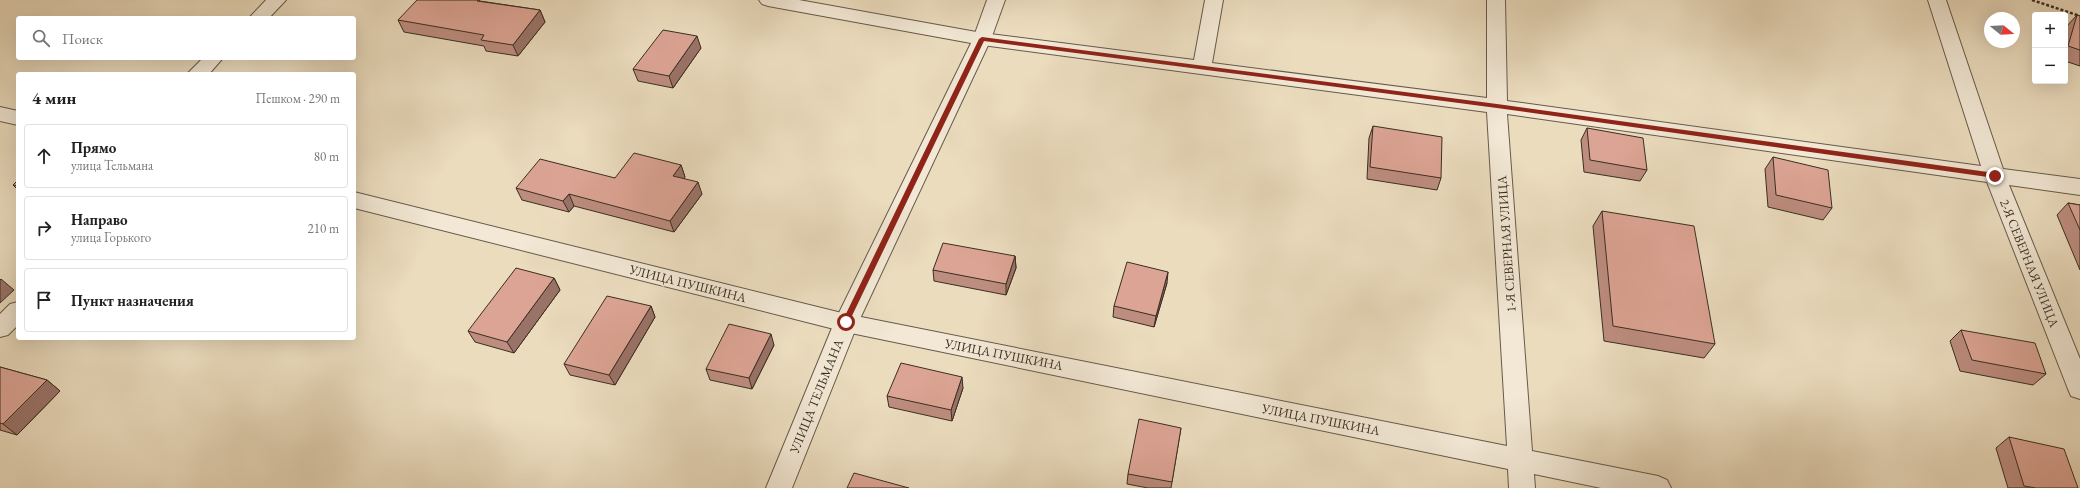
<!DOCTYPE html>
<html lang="ru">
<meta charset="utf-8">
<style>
:root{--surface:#fff;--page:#f2f2f2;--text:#222;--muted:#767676;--line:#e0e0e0}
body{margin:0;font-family:"EB Garamond",serif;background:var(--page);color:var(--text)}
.controls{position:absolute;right:12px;top:12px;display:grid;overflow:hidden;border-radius:4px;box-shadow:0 4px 16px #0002}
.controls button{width:36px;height:36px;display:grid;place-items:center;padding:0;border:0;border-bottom:1px solid var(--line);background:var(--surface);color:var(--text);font:20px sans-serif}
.compass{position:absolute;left:1984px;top:12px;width:36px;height:36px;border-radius:50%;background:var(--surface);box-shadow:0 4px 16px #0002;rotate:108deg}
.stop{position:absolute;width:12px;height:12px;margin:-9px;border:3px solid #8f2418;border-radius:50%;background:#fff}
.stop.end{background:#8f2418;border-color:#fff;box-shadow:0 1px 4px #0008}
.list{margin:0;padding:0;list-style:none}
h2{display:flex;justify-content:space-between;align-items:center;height:52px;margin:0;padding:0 16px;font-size:17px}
h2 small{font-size:13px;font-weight:400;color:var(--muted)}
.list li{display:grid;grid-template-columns:26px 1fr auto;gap:12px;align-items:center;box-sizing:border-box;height:64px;margin:0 8px 8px;padding:0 8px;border:1px solid var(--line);border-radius:4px}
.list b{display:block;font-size:15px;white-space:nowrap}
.list p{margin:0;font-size:13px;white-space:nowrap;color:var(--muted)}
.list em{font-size:13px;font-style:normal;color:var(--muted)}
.icon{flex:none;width:22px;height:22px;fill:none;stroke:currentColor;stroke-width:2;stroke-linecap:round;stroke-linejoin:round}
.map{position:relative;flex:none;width:2080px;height:488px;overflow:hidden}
.search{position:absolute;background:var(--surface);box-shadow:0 4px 16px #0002;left:16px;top:16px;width:340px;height:44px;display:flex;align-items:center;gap:10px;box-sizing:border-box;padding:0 14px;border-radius:4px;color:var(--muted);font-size:15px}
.panel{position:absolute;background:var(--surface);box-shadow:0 4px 16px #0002;left:16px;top:72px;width:340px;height:268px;border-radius:4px}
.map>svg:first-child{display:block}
</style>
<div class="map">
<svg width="2080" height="488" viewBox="0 0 2080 488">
<rect width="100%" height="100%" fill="#ebdcbe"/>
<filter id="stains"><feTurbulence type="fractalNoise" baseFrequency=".005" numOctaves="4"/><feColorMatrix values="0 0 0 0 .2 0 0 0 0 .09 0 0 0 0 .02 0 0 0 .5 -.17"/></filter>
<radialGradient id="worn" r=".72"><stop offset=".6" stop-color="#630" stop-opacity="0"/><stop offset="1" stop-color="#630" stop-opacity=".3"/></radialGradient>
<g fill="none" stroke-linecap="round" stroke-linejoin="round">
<defs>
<g id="minor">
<path d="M266,0H286L269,18H249Z"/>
<path d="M759,0H799L982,33L1194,60L1205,0H1223L1212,63L1487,98V0H1505L1507,101L1981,166L1928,0H1946L2003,169L2080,179V195L2009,185L2080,359V399L2071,396L2068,389L1987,182L1507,114L1532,451L1658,476L1667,480L1671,488H1601L1534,474L1535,488H1509L1508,469L846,332L354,208V192L846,314L1507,446L1487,112L982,45L768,6L762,4Z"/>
<path d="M203,58H223L209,74H187Z"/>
<path d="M0,107L18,111V125L0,121Z"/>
<path d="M18,302V325L8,335L0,337V314L10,304Z"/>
</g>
<path id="tertiary" d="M987,0H1005L991,39L858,323L792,488H766L834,323L973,39Z"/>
</defs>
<use href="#minor" stroke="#665a49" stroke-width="2"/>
<use href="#tertiary" stroke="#665a49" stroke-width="2"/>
<path stroke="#3a2e22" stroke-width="2.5" stroke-dasharray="3 2" stroke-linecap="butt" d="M2032,0L2080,16"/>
<use href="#minor" fill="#f2e8d5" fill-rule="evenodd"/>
<use href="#tertiary" fill="#f2e8d5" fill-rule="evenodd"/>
</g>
<g fill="#bd8d7f" stroke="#3a2e22">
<path d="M478,0H479L480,1L540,10L545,22L518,56L486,51L484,46L404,32L398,20Z"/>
<path d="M2077,15L2080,16V66L2065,61V31L2066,27Z"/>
<path d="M701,48L673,88L638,81L633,69Z"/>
<path d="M1373,126L1441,178L1437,190L1367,179L1369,138Z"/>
<path d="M1587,128L1647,170L1640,181L1584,172L1581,140Z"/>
<path d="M1773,157L1832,208L1823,220L1768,207L1765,169Z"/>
<path d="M681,165L685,177L684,178L702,194L674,232L574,206L569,212L522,200L516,188L615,178Z"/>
<path d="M18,180V190L13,185Z"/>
<path d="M2068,203L2080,205V270L2057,215Z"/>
<path d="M1602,211L1715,344L1704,358L1604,341L1593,226Z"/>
<path d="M1015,256L1016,268L1006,295L934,281L933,270Z"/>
<path d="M554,278L560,290L514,353L475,342L468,331Z"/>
<path d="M1167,283L1154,327L1113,317L1114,306Z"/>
<path d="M651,306L655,317L615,385L570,375L564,364Z"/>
<path d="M1961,330L2046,374L2033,385L1960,371L1950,341Z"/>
<path d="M774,345L752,389L710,380L706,369Z"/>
<path d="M0,367L47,380L60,391L17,435L0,430Z"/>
<path d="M963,388L952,421L889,407L887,396Z"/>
<path d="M1181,428L1171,488H1148L1127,484L1128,474Z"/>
<path d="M2009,437L2078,488H2008L1996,448Z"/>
</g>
<g fill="#9a7368" stroke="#3a2e22">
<path d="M540,10L545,22L518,56L513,45Z"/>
<path d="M697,36L701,48L673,88L669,76Z"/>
<path d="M681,165L685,177L677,187L673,176Z"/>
<path d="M698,182L702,194L674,232L670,221Z"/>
<path d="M569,194L574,206L569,212L563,201Z"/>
<path d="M1015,256L1016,268L1006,295V284Z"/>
<path d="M1168,272L1167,283L1154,327L1156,316Z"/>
<path d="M554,278L560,290L514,353L507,342Z"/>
<path d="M1,279L14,290L0,303V280Z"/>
<path d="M651,306L655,317L615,385L609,375Z"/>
<path d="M771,334L774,345L752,389L749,378Z"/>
<path d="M962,377L963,388L952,421L951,410Z"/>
<path d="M47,380L60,391L17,435L3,424Z"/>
</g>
<g fill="#dca494" stroke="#3a2e22">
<path d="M417,0H478L477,1L540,10L513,45L481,40L484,35L398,20Z"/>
<path d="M2077,15L2080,16V50L2068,46Z"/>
<path d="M663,30L697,36L669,76L633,69Z"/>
<path d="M1373,126L1442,137L1441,178L1370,167Z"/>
<path d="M1587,128L1643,138L1647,170L1590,160Z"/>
<path d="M634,153L681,165L673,176L698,182L670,221L569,194L563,201L516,188L540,159L615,178Z"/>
<path d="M1773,157L1828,170L1832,208L1776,195Z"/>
<path d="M18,180V186L13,185Z"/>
<path d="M2068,203L2080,205V230Z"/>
<path d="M1602,211L1694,226L1715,344L1613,326Z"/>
<path d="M943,243L1015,256L1006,284L933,270Z"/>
<path d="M1127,262L1168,272L1156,316L1114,306Z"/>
<path d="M516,268L554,278L507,342L468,331Z"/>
<path d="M607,296L651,306L609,375L564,364Z"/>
<path d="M729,324L771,334L749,378L706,369Z"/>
<path d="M1961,330L2035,343L2046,374L1972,360Z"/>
<path d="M901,363L962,377L951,410L887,396Z"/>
<path d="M0,367L47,380L3,424L0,423Z"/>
<path d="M1139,419L1181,428L1172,482L1128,474Z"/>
<path d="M2009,437L2064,449L2078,488H2036L2024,486Z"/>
<path d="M854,473L909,488H847Z"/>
</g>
<path fill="#8f2418" d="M982,37L1497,104L1995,173L1998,176L1995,178L1497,108L984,41L849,322L848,324H843L842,322L979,39Z"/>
<g text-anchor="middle" stroke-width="3.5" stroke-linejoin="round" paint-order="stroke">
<g font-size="13" fill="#3a2e22" stroke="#f2e8d5">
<text transform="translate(1506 244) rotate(-94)" y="5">1-Я СЕВЕРНАЯ УЛИЦА</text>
<text transform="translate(2030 263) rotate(68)" y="5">2-Я СЕВЕРНАЯ УЛИЦА</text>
<text transform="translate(688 283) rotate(14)" y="5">УЛИЦА ПУШКИНА</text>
<text transform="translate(1004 354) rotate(11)" y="5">УЛИЦА ПУШКИНА</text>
<text transform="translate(816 396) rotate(-68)" y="5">УЛИЦА ТЕЛЬМАНА</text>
<text transform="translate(1321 419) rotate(11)" y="5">УЛИЦА ПУШКИНА</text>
</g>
</g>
<rect width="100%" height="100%" filter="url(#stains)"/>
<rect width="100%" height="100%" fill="url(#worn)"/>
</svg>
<div class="controls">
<button>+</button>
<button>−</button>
</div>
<svg class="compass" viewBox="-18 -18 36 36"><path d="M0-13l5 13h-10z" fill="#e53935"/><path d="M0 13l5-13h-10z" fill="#767676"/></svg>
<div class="stop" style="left:846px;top:322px"></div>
<div class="stop end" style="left:1995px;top:176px"></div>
<div class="search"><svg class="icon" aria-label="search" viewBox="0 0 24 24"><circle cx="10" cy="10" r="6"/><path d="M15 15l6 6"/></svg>Поиск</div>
<section class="panel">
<h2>4 мин<small>Пешком · 290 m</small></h2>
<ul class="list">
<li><svg class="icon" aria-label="ahead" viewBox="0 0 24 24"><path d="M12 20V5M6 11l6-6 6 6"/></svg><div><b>Прямо</b><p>улица Тельмана</p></div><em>80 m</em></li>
<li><svg class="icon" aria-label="right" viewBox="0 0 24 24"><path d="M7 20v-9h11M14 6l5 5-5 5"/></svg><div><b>Направо</b><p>улица Горького</p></div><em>210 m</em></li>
<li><svg class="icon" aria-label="arrive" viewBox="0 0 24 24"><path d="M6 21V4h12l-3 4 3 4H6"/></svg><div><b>Пункт назначения</b></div></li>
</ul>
</section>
</div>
